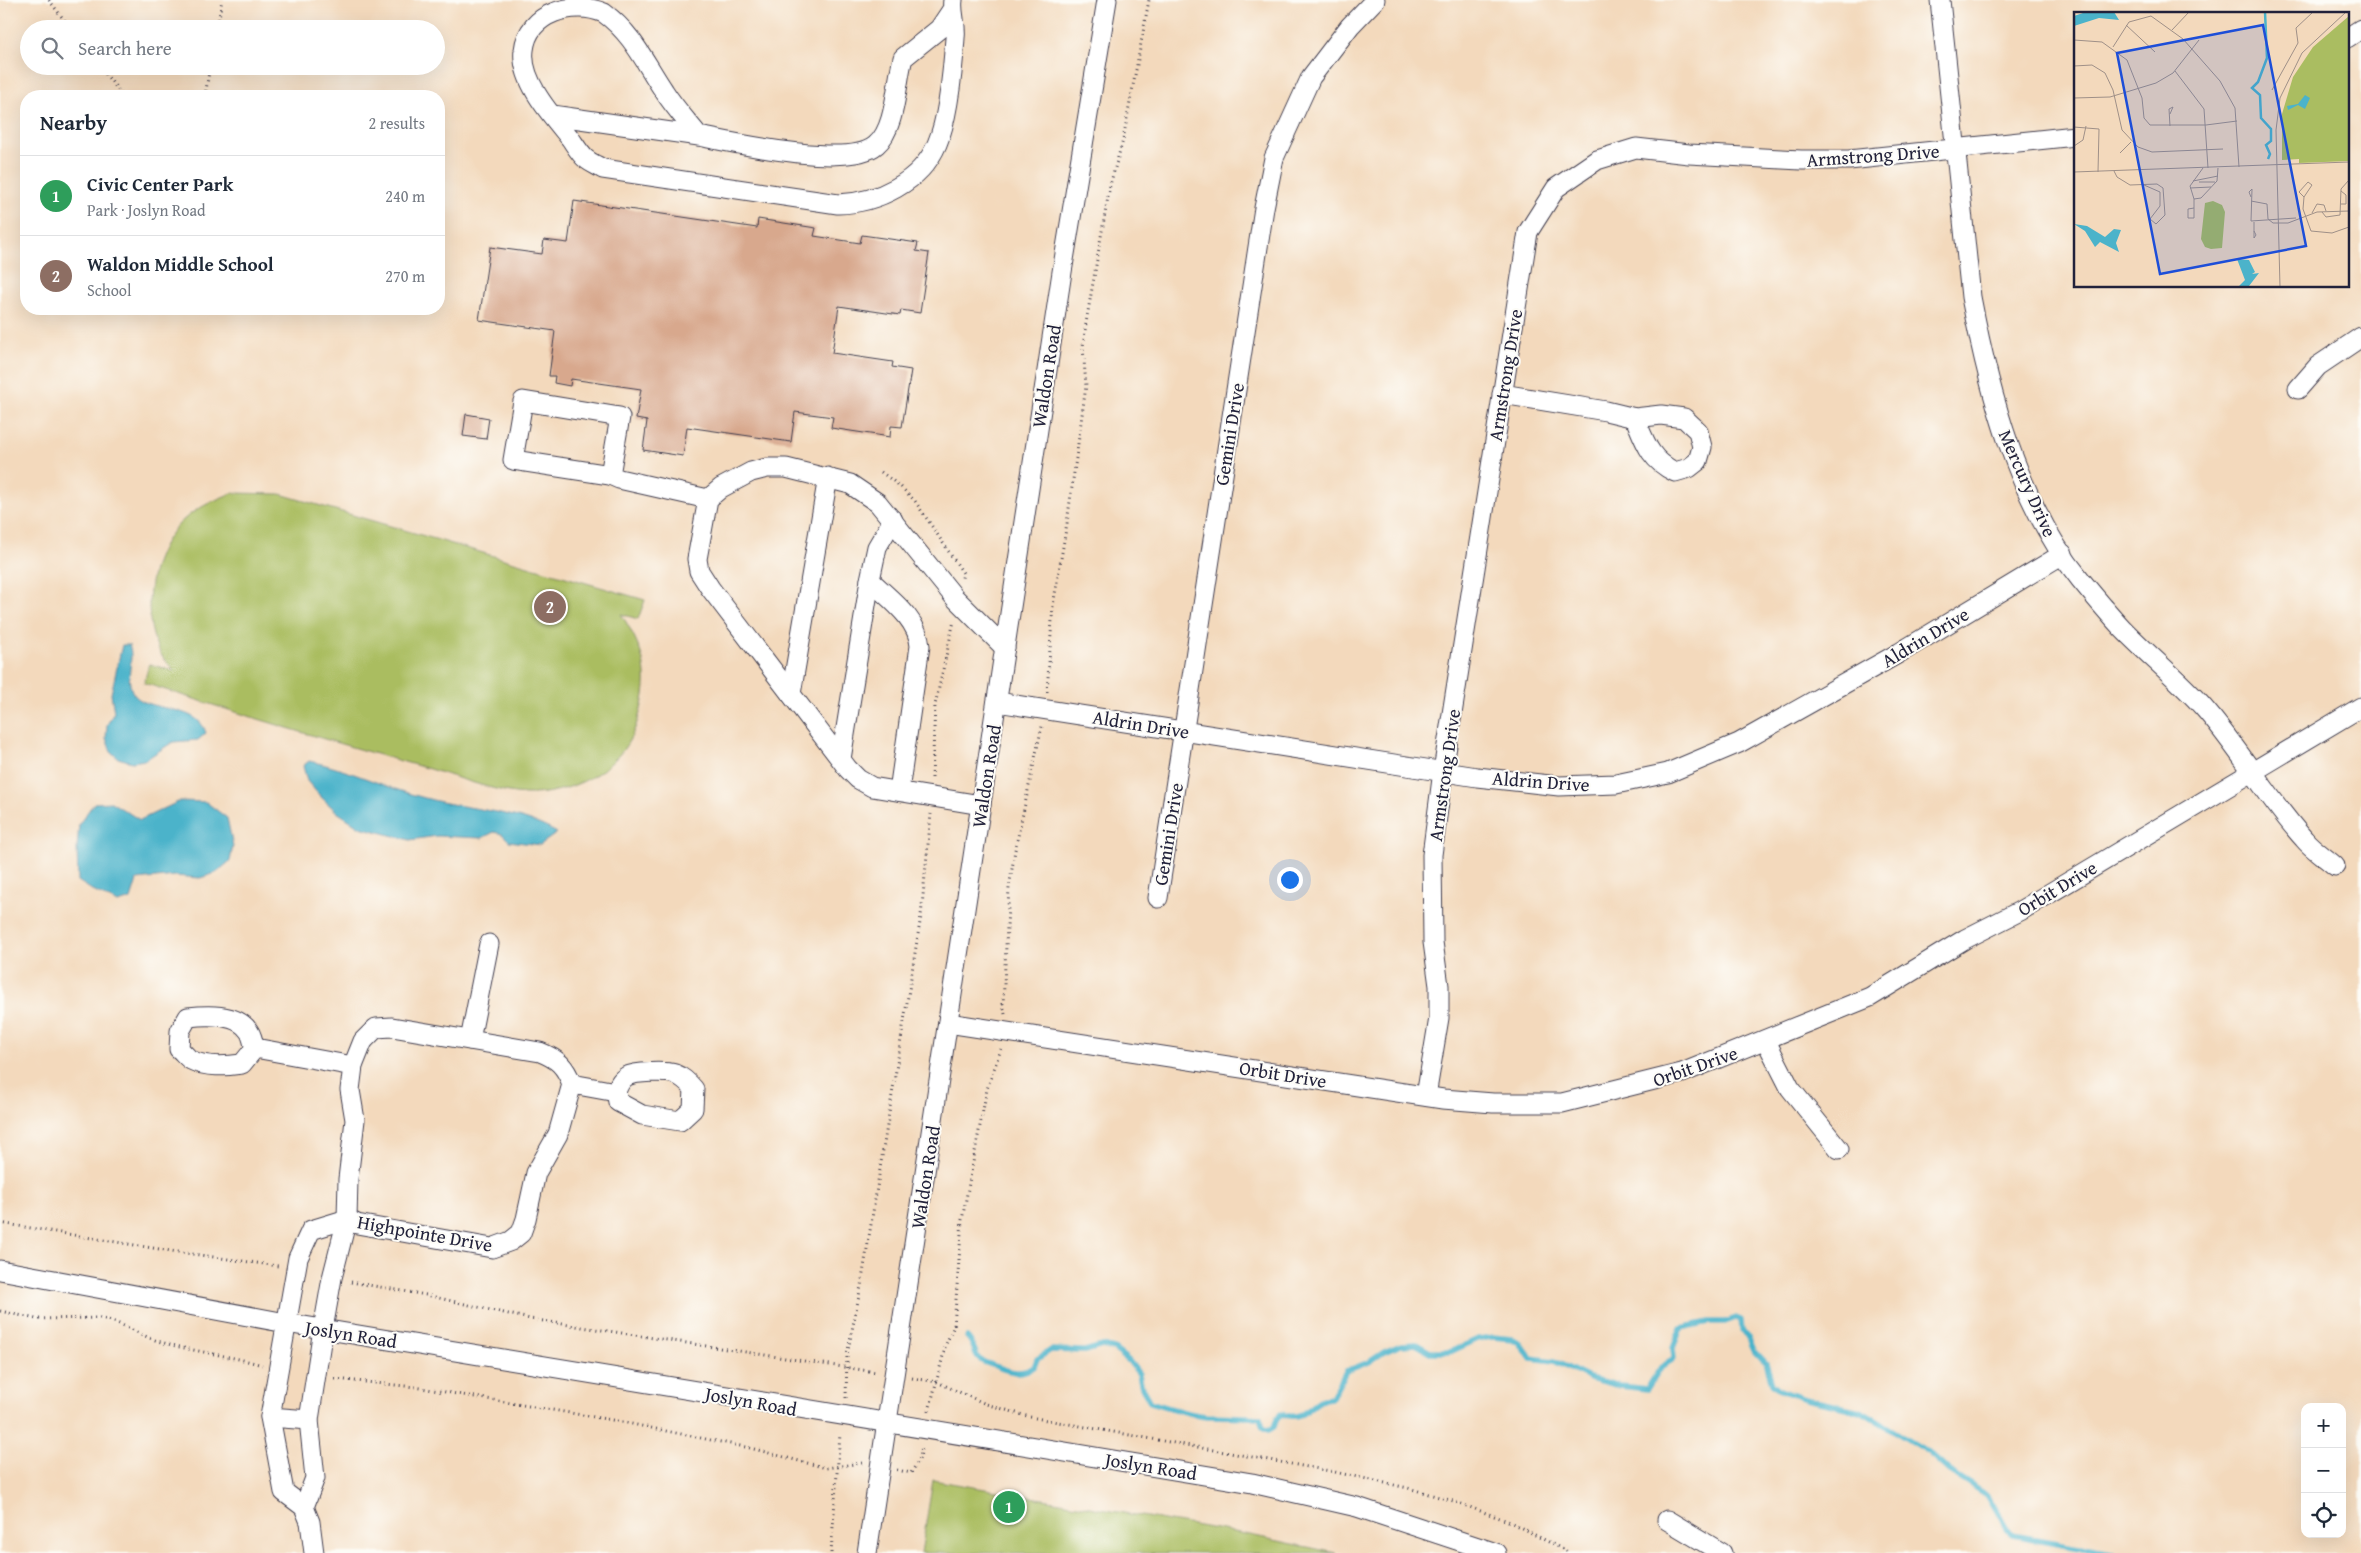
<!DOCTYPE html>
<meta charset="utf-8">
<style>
:root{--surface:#fff;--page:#f6f6f7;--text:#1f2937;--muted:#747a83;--line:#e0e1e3;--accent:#b5179e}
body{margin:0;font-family:"Gentium Book Plus",serif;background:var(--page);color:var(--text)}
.controls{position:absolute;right:15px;bottom:15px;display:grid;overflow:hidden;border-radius:10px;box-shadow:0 5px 20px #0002}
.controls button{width:45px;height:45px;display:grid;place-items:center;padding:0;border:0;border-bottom:1px solid var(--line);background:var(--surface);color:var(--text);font:25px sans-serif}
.you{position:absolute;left:1289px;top:879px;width:18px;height:18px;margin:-12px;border:4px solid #fff;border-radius:50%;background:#1a73e8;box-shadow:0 0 0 8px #1a73e833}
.badge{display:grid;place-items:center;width:32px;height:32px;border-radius:50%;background:var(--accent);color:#fff;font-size:16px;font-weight:700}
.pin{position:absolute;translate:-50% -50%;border:2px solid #fff;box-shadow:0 1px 5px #0006}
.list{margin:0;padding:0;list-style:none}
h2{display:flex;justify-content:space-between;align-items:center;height:65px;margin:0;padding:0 20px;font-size:21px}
h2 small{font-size:16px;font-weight:400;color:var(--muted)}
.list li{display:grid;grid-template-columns:32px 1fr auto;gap:15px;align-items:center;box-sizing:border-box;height:80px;padding:0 20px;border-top:1px solid var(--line)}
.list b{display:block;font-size:19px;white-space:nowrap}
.list p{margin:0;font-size:16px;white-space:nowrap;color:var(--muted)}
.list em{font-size:16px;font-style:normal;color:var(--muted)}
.icon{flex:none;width:28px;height:28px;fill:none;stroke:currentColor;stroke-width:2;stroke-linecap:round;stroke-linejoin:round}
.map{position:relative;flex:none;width:2361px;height:1553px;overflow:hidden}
.search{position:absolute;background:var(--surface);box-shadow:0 5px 20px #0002;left:20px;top:20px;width:425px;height:55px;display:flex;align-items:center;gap:12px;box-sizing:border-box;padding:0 18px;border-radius:28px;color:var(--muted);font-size:19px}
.panel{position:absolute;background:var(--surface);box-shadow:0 5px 20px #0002;left:20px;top:90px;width:425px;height:225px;border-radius:20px}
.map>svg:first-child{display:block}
</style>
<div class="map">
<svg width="2361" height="1553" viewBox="0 0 2361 1553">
<rect width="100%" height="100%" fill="#fdfcf7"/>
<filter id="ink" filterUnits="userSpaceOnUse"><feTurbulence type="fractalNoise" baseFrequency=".02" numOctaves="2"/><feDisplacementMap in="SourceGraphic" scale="10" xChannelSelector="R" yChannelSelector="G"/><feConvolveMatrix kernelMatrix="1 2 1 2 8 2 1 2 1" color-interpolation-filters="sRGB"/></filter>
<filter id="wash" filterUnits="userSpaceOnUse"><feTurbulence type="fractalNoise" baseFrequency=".0096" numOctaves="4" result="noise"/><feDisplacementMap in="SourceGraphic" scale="20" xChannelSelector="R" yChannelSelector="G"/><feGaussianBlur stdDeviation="1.12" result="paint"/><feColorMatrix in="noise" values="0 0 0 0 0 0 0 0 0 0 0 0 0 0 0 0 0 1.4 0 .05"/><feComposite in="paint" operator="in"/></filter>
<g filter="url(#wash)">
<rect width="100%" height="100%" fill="#f3d9bc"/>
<g fill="#aabd61" stroke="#66704e">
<path d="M232,493L280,494L645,600L638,619L621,614C648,655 652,682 635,728C620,771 567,796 525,794C499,793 453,776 426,768C331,742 237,713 144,683L149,664L174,671C170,665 163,659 160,653C138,611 150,545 188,516C201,506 217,499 232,493Z"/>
<path d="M933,1480L1245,1534L1336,1553H921Z"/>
</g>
<g fill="#4bb3ca" stroke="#366a82">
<path d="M122,645H129C135,660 125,675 132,691C142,714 198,702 206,733L198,740L173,742L145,760L132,762L118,758L111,752L106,738L107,725L114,712L111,694Z"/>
<path d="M309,761C349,769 385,788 425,798C468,810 518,810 557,833L540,845L509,841L502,834L494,832L482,838L437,836L410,840L360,827L337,812L320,796L307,781L303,766Z"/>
<path d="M180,801L206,802L227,818L233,846L230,861L216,873L200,878L175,876L137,880L131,899L118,903L95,892L78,881L77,848L79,824L94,803L111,802L140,820Z"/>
</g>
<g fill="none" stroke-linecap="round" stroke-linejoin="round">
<path stroke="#4bb3ca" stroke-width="5.5" d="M967,1337C973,1342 974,1351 978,1358C981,1362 987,1363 992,1365C1007,1370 1018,1377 1034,1367L1037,1359L1051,1350L1085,1351L1102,1346L1114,1349L1129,1361L1139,1374L1142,1388L1150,1402C1166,1407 1190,1415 1207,1416C1215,1416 1256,1417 1260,1418L1263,1427L1269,1430L1274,1427L1277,1418L1281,1414C1307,1424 1311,1398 1332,1398L1346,1371L1369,1362L1384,1352L1401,1345L1416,1344L1430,1352H1450L1478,1339L1493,1337L1512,1339L1519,1342L1531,1358L1554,1361L1589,1378L1620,1386L1647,1389L1661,1367L1674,1359L1673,1348L1681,1328L1709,1322H1725L1736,1318L1741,1320L1742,1331L1749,1338L1754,1350L1766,1363L1772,1383L1780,1390L1805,1399L1861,1411L1894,1431L1928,1452L1949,1471L1987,1495L2006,1528L2013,1535L2112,1553"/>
</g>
<g id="blocks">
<g fill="#d8a88d">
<path d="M574,201L757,228L758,219L816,228L814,236L860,243L862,235L918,243L916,251L929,253L920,313L901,310L900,315L839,306L832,353L893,362L892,367L911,370L902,427L891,426L890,437L831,428L833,417L795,412L791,442L687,427L683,456L643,450L647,421L636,419L641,389L571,379L570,386L554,383L555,376H549L555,331L479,320L490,247L542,254L544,240L568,243Z"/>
<path d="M466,414L489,418L486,439L463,436Z"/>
</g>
</g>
</g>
<g filter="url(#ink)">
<use href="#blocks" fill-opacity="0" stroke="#413d4e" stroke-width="1"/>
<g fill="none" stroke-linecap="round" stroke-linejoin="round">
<defs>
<g id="minor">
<path d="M1940,0L1971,297C1989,392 2018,503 2080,579C2094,596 2108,613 2122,628C2148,655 2178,679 2203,707C2240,749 2267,798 2304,839C2312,849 2325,857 2335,866"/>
<path d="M951,11L939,29L903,58C896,83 896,128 876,145C849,169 734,143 699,136C687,121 674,107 664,91C645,63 633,34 604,13C574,0 528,12 524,50C520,81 552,116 570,138C575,145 580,154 586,159C591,163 598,166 603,169L838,204C877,203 921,182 937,144C949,116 953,68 955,38C957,25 951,13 953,0"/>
<path d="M2347,38L2361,29"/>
<path d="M552,115L699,136"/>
<path d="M2298,389L2318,366L2361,337"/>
<path d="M1502,394L1606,411L1635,418L1661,415L1684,418L1698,431L1702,447L1698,461L1689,468L1675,472C1650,460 1645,442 1635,418"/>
<path d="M610,475L620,417L523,401L513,460L610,475L619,479L708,499"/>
<path d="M893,520L877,547L870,580C888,598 918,618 920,646L899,791"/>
<path d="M791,694L828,477"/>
<path d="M997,702L1477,777L1559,786L1616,784L1668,773L1739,743L1899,653L2063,554"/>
<path d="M841,759L870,580"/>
<path d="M981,805L872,787L858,779L848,769L710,588L699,571L697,559L708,499L721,488L751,472L767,468H786L850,484L878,503L955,598L1005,648"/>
<path d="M1158,898L1264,208L1274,158L1311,77L1350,26L1375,0"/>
<path d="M948,1023L1443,1099L1493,1103H1562L1682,1073L1870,997L1965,939L2020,911L2361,707"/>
<path d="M470,1040L489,944"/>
<path d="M1766,1041L1790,1088L1839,1149"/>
<path d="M255,1048L242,1064C227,1066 206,1068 191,1060C187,1058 183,1052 179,1049L180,1031L188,1017C206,1015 236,1013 248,1030C252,1034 253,1043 255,1048L353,1066"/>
<path d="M1426,1096L1439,1018V986L1433,942L1432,855L1443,771L1528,232L1556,188L1597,160L1636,148L1689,154L1801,160H1849L2075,136"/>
<path d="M347,1219L357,1224L492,1248L511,1241L521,1233L526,1219L536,1173L558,1134L572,1084"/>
<path d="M0,1270L286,1323L1252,1483L1357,1507L1496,1553"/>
<path d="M270,1417L309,1420"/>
<path d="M304,1507L315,1478L309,1420L323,1329L332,1278L347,1219L348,1179L355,1120L350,1090L353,1066L363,1041L376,1028L392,1027L540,1052C558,1059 565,1066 572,1084L616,1092L618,1102L642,1115L680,1121L693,1109L694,1089C688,1082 683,1077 675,1074C666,1071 635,1072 627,1076C620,1080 618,1086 616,1092"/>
<path d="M1667,1520L1722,1553"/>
<path d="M314,1553L310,1522L304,1507L284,1492L270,1417L298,1258L311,1230L347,1219"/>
<path d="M867,1553L1062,272L1107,0"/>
</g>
</defs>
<use href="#minor" stroke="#413d4e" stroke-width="21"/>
<g stroke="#413d4e" stroke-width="3" stroke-dasharray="1 4" stroke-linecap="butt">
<path d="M49,0L71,29"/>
<path d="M217,29L222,0"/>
<path d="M99,66L123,96"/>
<path d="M205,96L210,66"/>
<path d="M881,472L900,486L915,501L963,573L962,578"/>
<path d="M1047,692L1053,606L1067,523L1086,386L1083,347L1086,323L1110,185L1123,140L1149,0"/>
<path d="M932,778L935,705L954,621"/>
<path d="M1005,1014L1003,1004L1009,888L1015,850L1042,726"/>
<path d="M0,1223L171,1251L278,1266"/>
<path d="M351,1282L426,1295L530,1319L876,1372"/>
<path d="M0,1311L36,1319L100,1318C122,1322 140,1336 161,1342C194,1352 229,1355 262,1365"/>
<path d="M912,1378L937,1382L986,1404L1030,1417L1330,1471L1408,1488L1453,1501L1508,1521L1570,1553"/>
<path d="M335,1379L415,1387L612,1420L750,1448L826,1468L862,1463"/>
<path d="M846,1398L847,1355L861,1286L921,916L931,814"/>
<path d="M929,1411L946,1344L954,1326L962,1220L987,1089L1001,1049"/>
<path d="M897,1470L911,1473L920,1458L922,1446"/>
<path d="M831,1553L840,1434"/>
</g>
<use href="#minor" stroke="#fff" stroke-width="19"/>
</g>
</g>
<g text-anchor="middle" stroke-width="4" stroke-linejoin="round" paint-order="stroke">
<g font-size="19" fill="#22223b" stroke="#fdfcf7">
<text transform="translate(1873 155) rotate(-4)" y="7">Armstrong Drive</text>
<text transform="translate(1505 375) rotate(-81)" y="7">Armstrong Drive</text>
<text transform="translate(1046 376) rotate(-81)" y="7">Waldon Road</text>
<text transform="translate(1229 434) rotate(-81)" y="7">Gemini Drive</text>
<text transform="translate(2028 483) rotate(66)" y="7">Mercury Drive</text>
<text transform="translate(1925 637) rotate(-31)" y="7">Aldrin Drive</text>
<text transform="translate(1141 724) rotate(9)" y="7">Aldrin Drive</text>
<text transform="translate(1444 775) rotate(-82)" y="7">Armstrong Drive</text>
<text transform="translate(986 776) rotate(-81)" y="7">Waldon Road</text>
<text transform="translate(1541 781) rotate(4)" y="7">Aldrin Drive</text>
<text transform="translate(1168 834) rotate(-81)" y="7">Gemini Drive</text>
<text transform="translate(2057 888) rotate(-31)" y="7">Orbit Drive</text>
<text transform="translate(1695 1066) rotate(-19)" y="7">Orbit Drive</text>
<text transform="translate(1283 1074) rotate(9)" y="7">Orbit Drive</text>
<text transform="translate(925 1177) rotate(-81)" y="7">Waldon Road</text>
<text transform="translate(425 1233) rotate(10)" y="7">Highpointe Drive</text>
<text transform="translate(351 1334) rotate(9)" y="7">Joslyn Road</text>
<text transform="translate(751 1401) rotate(10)" y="7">Joslyn Road</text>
<text transform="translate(1151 1466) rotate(9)" y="7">Joslyn Road</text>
</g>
</g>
<g transform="translate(2074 12)">
<rect width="275" height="275" fill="#f3d9bc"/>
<path d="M275,4V149L225,151V147L208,148V102L219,65L239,35ZM139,189L148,193L151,200L148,236L137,237L131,235L127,227L131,191Z" fill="#aabd61"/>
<path d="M12,0H40L45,8L25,6L0,14V4ZM231,83L236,86L231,97L224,93L214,98L213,94L224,92ZM0,212L13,214L31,225L40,217L47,218L42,231L45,240L26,230L21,235L11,219ZM163,247L175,248L181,260L178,262L185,261L175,274L164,275L171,268Z" fill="#4bb3ca"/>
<path fill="none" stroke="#4bb3ca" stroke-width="2.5" d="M191,0L193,46L184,70L178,76L186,83L187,106L197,117V129L192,133L196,142L194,147"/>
<path fill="none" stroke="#9f9088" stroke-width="1" d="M52,13L81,40M98,18L115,0M0,28L28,30L53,48L68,86L70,106L76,113H132L163,109M39,35L55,10L77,4L109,27L146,69L161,96L165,155M0,54L18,53L31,61L39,78L48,118L64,135L78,140L149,137M101,59L130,97L134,156M198,78L224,31L222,16L239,0M0,86L36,85L82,71L99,61L125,28M96,102L99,95L95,97L96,114M0,115L25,117L24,160M0,134L9,128L12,114M46,141L57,130M129,156L116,174L120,187L127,186L143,169L144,156M40,159L43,165L56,173L83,172L89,176L91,203L82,212L76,207L86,194V180L70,173M0,160L275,150M119,169L144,164M125,170H141M116,176L137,175M177,185L175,180L178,177L177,209L222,206M230,185L225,180L234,170L238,173L230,185L229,197L237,219L258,221L275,215M177,189L193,192L194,207L199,211H214L243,200L275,199M267,192H272V183L267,179M120,196L114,197V206H120V187M248,200L252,205L266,203L267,177L275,168M238,201L243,192L250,193L252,199M180,210V226L182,223L180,219M206,275L202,118L206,86L228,41L272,0"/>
<path fill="#1d4ed8" fill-opacity="0.15" stroke="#1d4ed8" stroke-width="2.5" d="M189,13L232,234L86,262L43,41Z"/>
<rect width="275" height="275" fill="none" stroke="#22223b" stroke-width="2.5"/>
</g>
</svg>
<div class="controls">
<button>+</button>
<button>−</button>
<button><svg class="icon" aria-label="locate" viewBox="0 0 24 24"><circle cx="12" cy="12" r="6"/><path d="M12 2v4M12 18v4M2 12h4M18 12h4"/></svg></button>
</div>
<div class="you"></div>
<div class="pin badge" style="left:1009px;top:1507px;background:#2e9e5b">1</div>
<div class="pin badge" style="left:550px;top:607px;background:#8d6e63">2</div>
<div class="search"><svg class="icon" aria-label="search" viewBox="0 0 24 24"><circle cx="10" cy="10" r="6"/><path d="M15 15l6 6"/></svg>Search here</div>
<section class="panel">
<h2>Nearby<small>2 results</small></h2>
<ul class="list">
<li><span class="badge" style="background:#2e9e5b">1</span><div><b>Civic Center Park</b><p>Park · Joslyn Road</p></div><em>240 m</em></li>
<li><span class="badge" style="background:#8d6e63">2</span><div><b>Waldon Middle School</b><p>School</p></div><em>270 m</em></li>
</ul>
</section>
</div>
